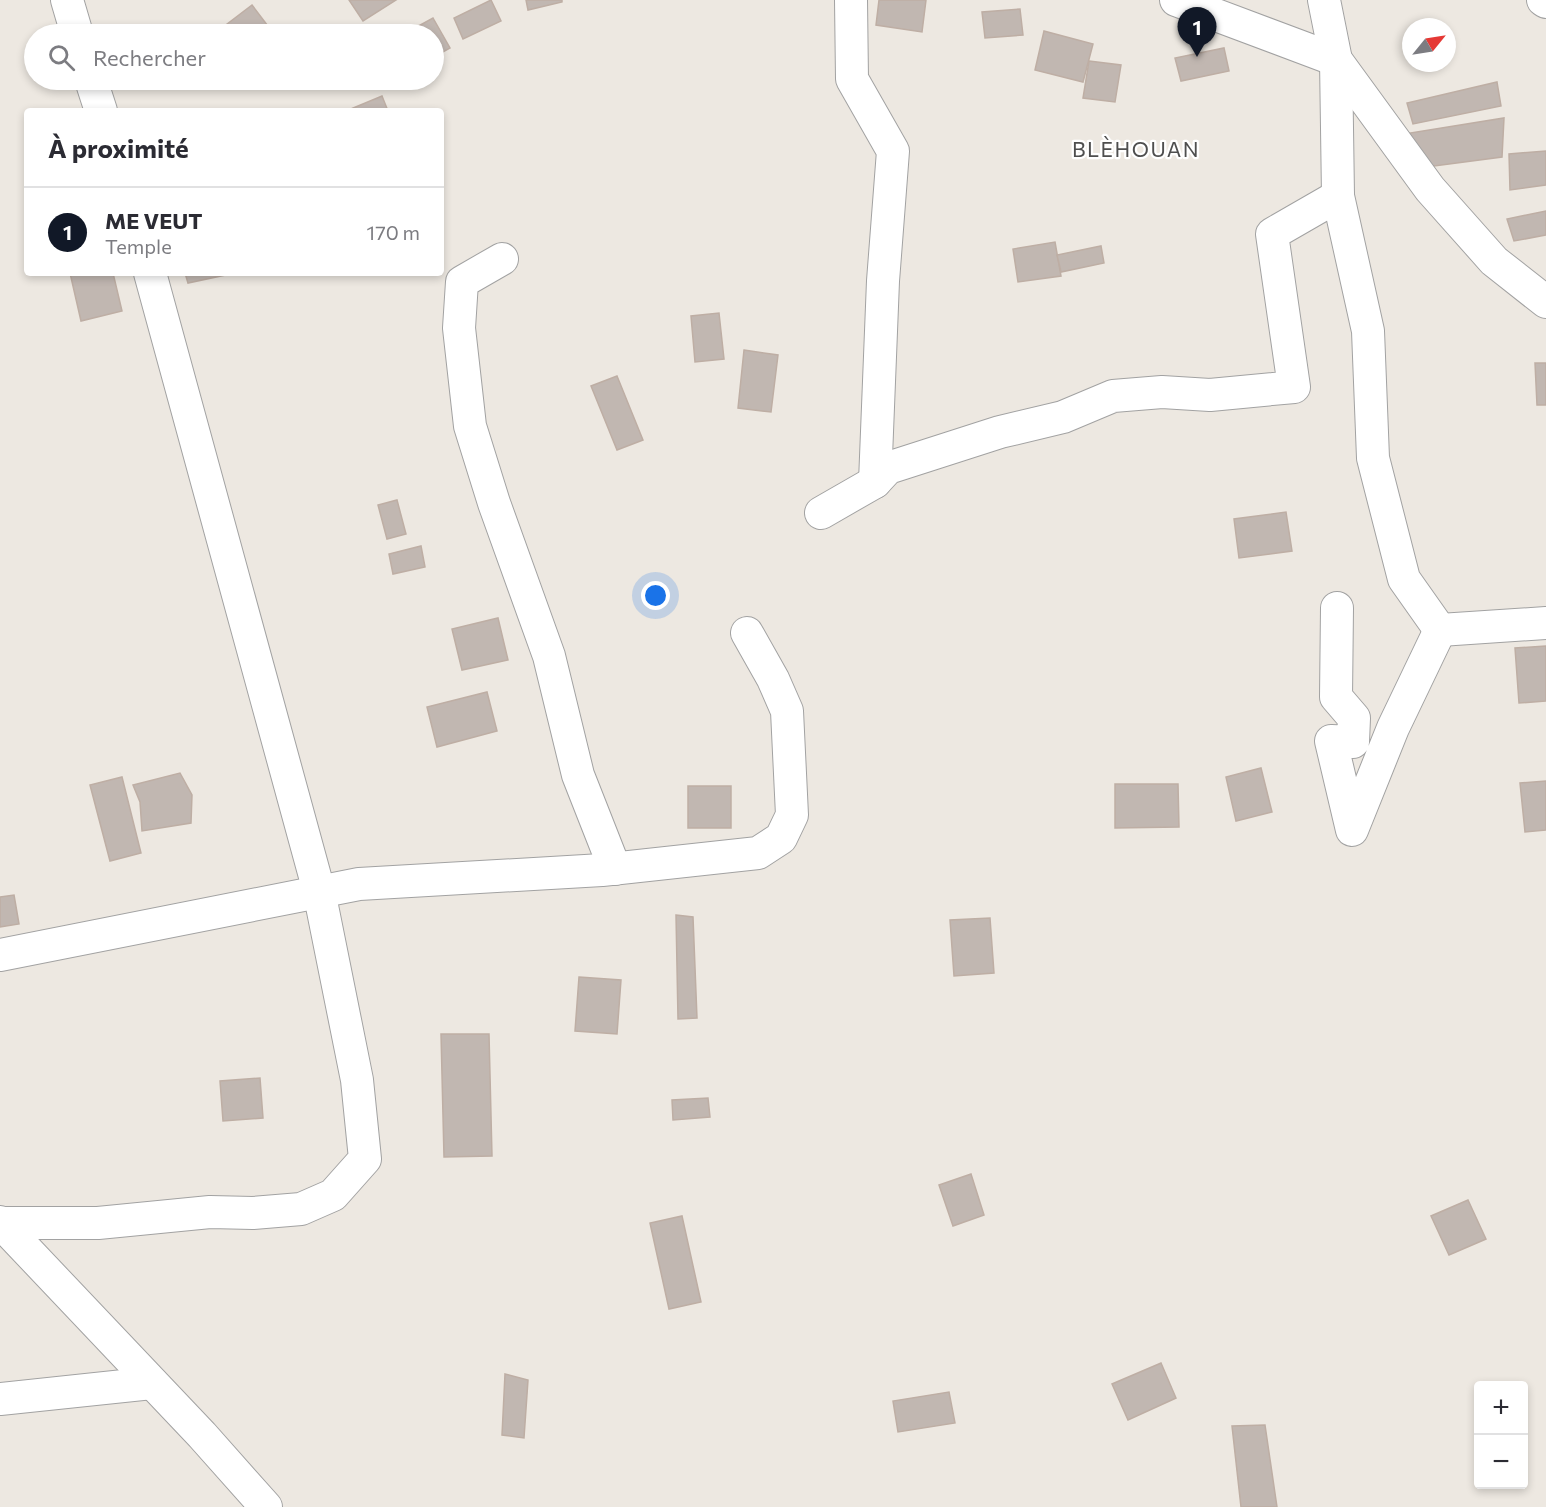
<!DOCTYPE html>
<html lang="fr">
<meta charset="utf-8">
<style>
:root{--surface:#fff;--page:#f2f2f3;--text:#2b2b33;--muted:#7c7c81;--line:#e1e1e2;--accent:#111827}
body{margin:0;font-family:Commissioner,sans-serif;background:var(--page);color:var(--text)}
.controls{position:absolute;right:18px;bottom:18px;display:grid;overflow:hidden;border-radius:6px;box-shadow:0 3px 9px #0003}
.controls button{width:54px;height:54px;display:grid;place-items:center;padding:0;border:0;border-bottom:2px solid var(--line);background:var(--surface);color:var(--text);font:30px sans-serif}
.compass{position:absolute;left:1402px;top:18px;width:54px;height:54px;border-radius:50%;background:var(--surface);box-shadow:0 3px 9px #0003;rotate:60deg}
.you{position:absolute;left:656px;top:596px;width:21px;height:21px;margin:-15px;border:4px solid #fff;border-radius:50%;background:#1a73e8;box-shadow:0 0 0 9px #1a73e833}
.badge{display:grid;place-items:center;width:39px;height:39px;border-radius:50%;background:var(--accent);color:#fff;font-size:20px;font-weight:700}
.pin{position:absolute;translate:-50% -50px;filter:drop-shadow(0 2px 3px #0008)}
.pin::after{content:'';position:absolute;top:32px;width:21px;height:18px;background:inherit;clip-path:polygon(0 0,100% 0,50% 100%)}
.list{margin:0;padding:0;list-style:none}
h2{display:flex;justify-content:space-between;align-items:center;height:78px;margin:0;padding:0 24px;font-size:26px}
h2 small{font-size:20px;font-weight:400;color:var(--muted)}
.list li{display:grid;grid-template-columns:39px 1fr auto;gap:18px;align-items:center;box-sizing:border-box;height:90px;padding:0 24px;border-top:2px solid var(--line)}
.list b{display:block;font-size:22px;white-space:nowrap}
.list p{margin:0;font-size:20px;white-space:nowrap;color:var(--muted)}
.list em{font-size:20px;font-style:normal;color:var(--muted)}
.icon{flex:none;width:33px;height:33px;fill:none;stroke:currentColor;stroke-width:2;stroke-linecap:round;stroke-linejoin:round}
.map{position:relative;flex:none;width:1546px;height:1507px;overflow:hidden}
.search{position:absolute;background:var(--surface);box-shadow:0 3px 9px #0003;left:24px;top:24px;width:420px;height:66px;display:flex;align-items:center;gap:15px;box-sizing:border-box;padding:0 21px;border-radius:33px;color:var(--muted);font-size:22px}
.panel{position:absolute;background:var(--surface);box-shadow:0 3px 9px #0003;left:24px;top:108px;width:420px;height:168px;border-radius:6px}
.map>svg:first-child{display:block}
</style>
<div class="map">
<svg width="1546" height="1507" viewBox="0 0 1546 1507">
<rect width="100%" height="100%" fill="#ede8e1"/>
<g fill="#c1b7b1" stroke="#beaea4" stroke-width="1.5">
<path d="M349,0H396L363,21Z"/>
<path d="M491,0L501,21L463,39L454,18Z"/>
<path d="M526,0H562V2L528,10Z"/>
<path d="M879,0H926L922,32L876,25Z"/>
<path d="M252,5L274,34H226L222,28Z"/>
<path d="M1020,9L1023,35L985,38L982,12Z"/>
<path d="M433,18L450,48L434,57V34H404Z"/>
<path d="M1044,31L1093,44L1083,82L1035,70Z"/>
<path d="M1224,48L1229,71L1181,81L1175,58Z"/>
<path d="M1089,61L1121,65L1115,102L1083,98Z"/>
<path d="M1497,82L1501,106L1413,124L1407,103Z"/>
<path d="M382,96L388,111H346Z"/>
<path d="M1504,118L1502,157L1419,168L1410,133Z"/>
<path d="M1546,151V185L1510,190L1509,154Z"/>
<path d="M1546,211V235L1514,241L1507,219Z"/>
<path d="M1055,242L1061,276L1018,282L1013,249Z"/>
<path d="M1101,246L1104,263L1061,272L1057,255Z"/>
<path d="M70,273H113L122,311L81,321Z"/>
<path d="M185,273H235L188,283Z"/>
<path d="M719,313L724,359L695,362L691,316Z"/>
<path d="M744,350L778,355L771,412L738,408Z"/>
<path d="M1535,363H1546V405H1537Z"/>
<path d="M617,376L643,440L617,450L591,386Z"/>
<path d="M397,500L406,534L387,539L378,505Z"/>
<path d="M1286,512L1292,551L1239,558L1234,519Z"/>
<path d="M421,546L425,567L393,574L389,554Z"/>
<path d="M498,618L508,660L462,670L452,629Z"/>
<path d="M1546,646V701L1519,703L1515,648Z"/>
<path d="M487,692L497,731L437,747L427,707Z"/>
<path d="M1261,768L1272,812L1236,821L1226,777Z"/>
<path d="M180,773L192,795L191,823L142,831L140,802L133,785Z"/>
<path d="M122,777L141,853L110,861L90,785Z"/>
<path d="M1546,781V830L1525,832L1520,783Z"/>
<path d="M1115,784H1178L1179,827L1115,828Z"/>
<rect x="688" y="786" width="43" height="42"/>
<path d="M14,895L19,924L0,927V897Z"/>
<path d="M676,915L693,917L697,1018L678,1019Z"/>
<path d="M990,918L994,973L954,976L950,920Z"/>
<path d="M579,977L621,980L617,1034L575,1031Z"/>
<path d="M441,1034H489L492,1156L444,1157Z"/>
<path d="M260,1078L263,1118L223,1121L220,1081Z"/>
<path d="M708,1098L710,1117L673,1120L672,1100Z"/>
<path d="M971,1174L984,1215L953,1226L939,1185Z"/>
<path d="M1468,1200L1486,1239L1449,1255L1431,1216Z"/>
<path d="M682,1216L701,1302L669,1309L650,1223Z"/>
<path d="M1161,1363L1176,1398L1128,1420L1112,1384Z"/>
<path d="M505,1374L528,1380L524,1438L502,1435Z"/>
<path d="M949,1392L955,1423L898,1432L893,1401Z"/>
<path d="M1265,1425L1277,1507H1241L1232,1426Z"/>
</g>
<g fill="none" stroke-linecap="round" stroke-linejoin="round">
<defs>
<g id="street">
<path d="M67,0L77,34"/>
<path d="M851,0L852,79L893,151L883,281L875,482"/>
<path d="M1176,0L1336,60L1430,189L1494,261L1546,302"/>
<path d="M1324,0L1336,60L1338,196L1368,331L1373,458L1404,579L1440,630L1546,623"/>
<path d="M1543,0L1546,2"/>
<path d="M91,80L101,111"/>
<path d="M502,259L462,282L459,328L470,426L494,503L549,656L578,775L615,869"/>
<path d="M821,513L875,482L888,468L1000,432L1063,417L1113,396L1162,392L1210,395L1294,387L1272,234L1338,196"/>
<path d="M1337,608L1336,697L1354,718L1353,742L1331,741L1352,830L1393,728L1440,630"/>
<path d="M0,955L359,884L602,870L758,853L781,838L792,815L787,711L773,679L747,633"/>
<path d="M0,1222L202,1435L266,1507"/>
<path d="M1,1223H98L210,1212L253,1213L301,1209L333,1195L365,1159L357,1080L319,891L150,273"/>
<path d="M0,1399L152,1383"/>
</g>
</defs>
<use href="#street" stroke="#a2a2a2" stroke-width="34"/>
<use href="#street" stroke="#fff" stroke-width="32"/>
</g>
<g text-anchor="middle" stroke-width="4.5" stroke-linejoin="round" paint-order="stroke">
<g font-size="21" letter-spacing="1.5" fill="#4e4e4e" stroke="#fff">
<text x="1136" y="157">BLÈHOUAN</text>
</g>
</g>
</svg>
<div class="controls">
<button>+</button>
<button>−</button>
</div>
<svg class="compass" viewBox="-18 -18 36 36"><path d="M0-13l5 13h-10z" fill="#e53935"/><path d="M0 13l5-13h-10z" fill="#7c7c81"/></svg>
<div class="you"></div>
<div class="pin badge" style="left:1197px;top:57px">1</div>
<div class="search"><svg class="icon" aria-label="search" viewBox="0 0 24 24"><circle cx="10" cy="10" r="6"/><path d="M15 15l6 6"/></svg>Rechercher</div>
<section class="panel">
<h2>À proximité<small></small></h2>
<ul class="list">
<li><span class="badge">1</span><div><b>ME VEUT</b><p>Temple</p></div><em>170 m</em></li>
</ul>
</section>
</div>
